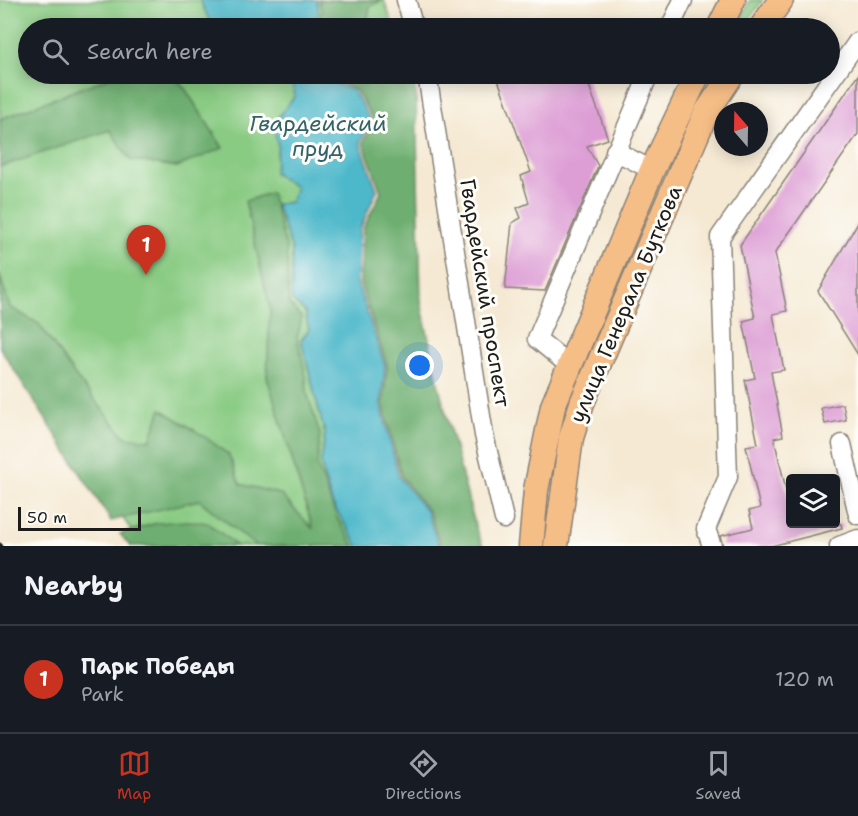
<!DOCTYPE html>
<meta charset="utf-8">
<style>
:root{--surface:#171b24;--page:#242831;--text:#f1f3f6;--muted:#9ea1a6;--line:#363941;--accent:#c8321e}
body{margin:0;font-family:"Shantell Sans",sans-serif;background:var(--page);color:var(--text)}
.controls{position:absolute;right:18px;bottom:18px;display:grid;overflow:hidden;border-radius:6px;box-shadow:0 3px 15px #0003}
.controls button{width:54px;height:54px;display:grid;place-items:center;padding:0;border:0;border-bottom:2px solid var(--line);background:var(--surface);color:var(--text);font:30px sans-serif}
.compass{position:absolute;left:714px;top:102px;width:54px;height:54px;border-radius:50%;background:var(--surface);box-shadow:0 3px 15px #0003;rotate:340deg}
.scale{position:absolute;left:18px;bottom:15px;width:123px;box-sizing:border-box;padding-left:6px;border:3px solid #1c1c1c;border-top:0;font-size:16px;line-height:21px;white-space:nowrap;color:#1c1c1c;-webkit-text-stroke:4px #fdfcf7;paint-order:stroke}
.you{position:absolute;left:420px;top:366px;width:21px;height:21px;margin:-15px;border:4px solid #fff;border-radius:50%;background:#1a73e8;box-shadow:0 0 0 9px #1a73e833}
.badge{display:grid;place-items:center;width:39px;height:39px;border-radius:50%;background:var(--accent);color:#fff;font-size:20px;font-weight:700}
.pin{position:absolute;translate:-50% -50px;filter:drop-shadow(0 2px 3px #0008)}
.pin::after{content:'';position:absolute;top:32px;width:21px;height:18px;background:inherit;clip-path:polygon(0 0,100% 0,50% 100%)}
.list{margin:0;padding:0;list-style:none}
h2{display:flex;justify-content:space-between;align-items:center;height:78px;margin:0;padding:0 24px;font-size:26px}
h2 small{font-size:20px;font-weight:400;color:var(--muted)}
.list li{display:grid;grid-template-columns:39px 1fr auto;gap:18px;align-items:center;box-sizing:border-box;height:108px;padding:0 24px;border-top:2px solid var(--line)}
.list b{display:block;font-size:22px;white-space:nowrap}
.list p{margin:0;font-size:20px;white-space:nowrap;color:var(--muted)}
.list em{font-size:20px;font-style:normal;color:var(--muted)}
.icon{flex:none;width:33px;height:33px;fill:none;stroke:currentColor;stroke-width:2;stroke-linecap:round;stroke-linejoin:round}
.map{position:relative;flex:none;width:858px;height:546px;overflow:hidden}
.search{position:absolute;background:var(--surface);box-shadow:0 3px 15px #0003;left:18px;right:18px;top:18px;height:66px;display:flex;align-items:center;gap:15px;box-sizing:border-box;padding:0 21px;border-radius:33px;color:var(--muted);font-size:22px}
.sheet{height:186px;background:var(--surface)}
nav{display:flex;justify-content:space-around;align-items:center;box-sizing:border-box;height:84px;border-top:2px solid var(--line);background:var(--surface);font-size:16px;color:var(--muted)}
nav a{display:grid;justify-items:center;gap:3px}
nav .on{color:var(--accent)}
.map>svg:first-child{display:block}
</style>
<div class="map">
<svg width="858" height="546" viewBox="0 0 858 546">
<rect width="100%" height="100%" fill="#fdfcf7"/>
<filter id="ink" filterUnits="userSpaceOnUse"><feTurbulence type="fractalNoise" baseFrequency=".0167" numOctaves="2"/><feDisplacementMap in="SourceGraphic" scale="12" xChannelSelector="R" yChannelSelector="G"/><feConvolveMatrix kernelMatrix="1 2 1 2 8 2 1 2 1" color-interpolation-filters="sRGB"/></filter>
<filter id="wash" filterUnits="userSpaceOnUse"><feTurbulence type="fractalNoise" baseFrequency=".008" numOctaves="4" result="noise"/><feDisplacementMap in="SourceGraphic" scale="24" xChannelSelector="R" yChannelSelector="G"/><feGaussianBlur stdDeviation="1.35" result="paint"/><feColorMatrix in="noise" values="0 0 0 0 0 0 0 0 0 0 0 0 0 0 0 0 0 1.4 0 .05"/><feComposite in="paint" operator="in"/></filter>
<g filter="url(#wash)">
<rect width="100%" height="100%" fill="#f5e9d3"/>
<g fill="#89cb83" stroke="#527450" stroke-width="1.5">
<path d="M0,0H200L213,28H28V74H289L295,96L274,124L278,146L274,173L296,187L291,202L276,205L292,250V300L305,312L309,330L301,340L325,434L321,462L324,477L333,505L358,546H142L12,356L0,324Z"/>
<path d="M316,0H384L394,28H311L318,12Z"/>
<path d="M750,0H763L743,28H737Z"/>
</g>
<g fill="#6eaf71" stroke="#456646" stroke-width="1.5">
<path d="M319,0H383L370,6L366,28H315L322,12Z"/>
<path d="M118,74H171L184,87L223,148L177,167L130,160L110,130L0,167V119Z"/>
<path d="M327,74H411L416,94L421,302L438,383L476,529L483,546H441L429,512L401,476L383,404L387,366L360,283L363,229L381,192L363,142L375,123L356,90L324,75Z"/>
<path d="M271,193L287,250L289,304L302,318L297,338L306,376L307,393L320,434L317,465L337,518L354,546H256L199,500L111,521L0,348V276L10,307L39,324L76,377L125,437L150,440L161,409L204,436L229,455L240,484L280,494L313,529L267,377L270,309L245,201Z"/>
<path d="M188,521L208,523L237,546H130L120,534L157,523Z"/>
</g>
<g fill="#4db8ca" stroke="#346a73" stroke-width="1.5">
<path d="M200,0H316L319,12L311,28H213Z"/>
<path d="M289,74H321L323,78L354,91L372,123L360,142L377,190L360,229L357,282L385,366L381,404L399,477L427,512L439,546H358L333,505L324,477L321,463L325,434L301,340L309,330L305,312L292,300V250L276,204L291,202L296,187L274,173L278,146L273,124L295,96Z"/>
</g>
<g id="blocks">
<g fill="#dd9dd5">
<path d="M496,74H585L608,139L587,146L598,166L545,291L505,289L512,223L521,218L517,208L529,203L521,176L531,172Z"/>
<path d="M858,75V134L775,253L787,311L773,314L784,370L771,372L783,436L774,438L790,507V524H841L842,528L771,546H723L720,536L753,528L749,511L760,508L746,446L758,444L745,380L755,378L743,321L755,318L740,245Z"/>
<path d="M858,222V355L818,291Z"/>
<path d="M843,404L846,420L825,424L821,408Z"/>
</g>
</g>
</g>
<g filter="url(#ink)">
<use href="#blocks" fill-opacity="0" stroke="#888278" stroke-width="1.5"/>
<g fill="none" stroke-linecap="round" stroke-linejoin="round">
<defs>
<g id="minor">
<path d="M406,0L414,28"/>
<path d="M670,28L683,0"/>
<path d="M427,74L484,435L504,519"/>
<path d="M615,151L652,170"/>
<path d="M570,366L537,339L649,74"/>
<path d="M842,444L858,515"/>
<path d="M712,546L706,529L728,477L720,237L858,41"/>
<path d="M839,546L858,539"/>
</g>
<g id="major">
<path d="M719,28L733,0"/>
<path d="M761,28L781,0"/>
<path d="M531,546L536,490L553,406L652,170L698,74"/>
<path d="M556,546L571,438L582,403L706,113L732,74"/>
</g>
</defs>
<use href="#minor" stroke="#888278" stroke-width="21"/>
<use href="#major" stroke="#888278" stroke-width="27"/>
<use href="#minor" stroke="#fff" stroke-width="18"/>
<use href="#major" stroke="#f6be87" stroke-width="24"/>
<path stroke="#1c1c1c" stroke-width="4.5" d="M0,545L1,546"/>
</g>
</g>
<g text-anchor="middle" stroke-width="6" stroke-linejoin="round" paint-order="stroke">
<g font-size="21" fill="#1c1c1c" stroke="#fdfcf7">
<text transform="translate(485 293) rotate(81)" y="7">Гвардейский проспект</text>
<text transform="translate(626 304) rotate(-67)" y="7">улица Генерала Буткова</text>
</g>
<g font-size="22" font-style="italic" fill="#32626a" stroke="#fdfcf7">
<text x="318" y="131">Гвардейский<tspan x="318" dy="25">пруд</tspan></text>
</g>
</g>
</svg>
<div class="controls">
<button><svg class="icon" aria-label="layers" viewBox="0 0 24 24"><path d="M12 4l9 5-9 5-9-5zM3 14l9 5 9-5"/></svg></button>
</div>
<svg class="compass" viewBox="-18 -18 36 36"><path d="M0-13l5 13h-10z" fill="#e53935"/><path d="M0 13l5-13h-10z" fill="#9ea1a6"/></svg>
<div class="scale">50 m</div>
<div class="you"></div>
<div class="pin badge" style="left:146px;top:275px">1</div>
<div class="search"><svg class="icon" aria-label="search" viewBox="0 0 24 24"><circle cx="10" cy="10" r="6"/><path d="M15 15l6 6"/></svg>Search here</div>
</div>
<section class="sheet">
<h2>Nearby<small></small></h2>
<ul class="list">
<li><span class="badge">1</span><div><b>Парк Победы</b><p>Park</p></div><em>120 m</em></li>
</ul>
</section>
<nav>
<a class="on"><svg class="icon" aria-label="map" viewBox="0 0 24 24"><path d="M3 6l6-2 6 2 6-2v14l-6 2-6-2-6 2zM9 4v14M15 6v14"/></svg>Map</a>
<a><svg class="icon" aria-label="directions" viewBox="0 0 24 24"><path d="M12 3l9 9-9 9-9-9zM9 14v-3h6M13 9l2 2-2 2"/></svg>Directions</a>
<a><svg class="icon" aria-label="saved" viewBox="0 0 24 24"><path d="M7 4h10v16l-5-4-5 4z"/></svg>Saved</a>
</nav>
